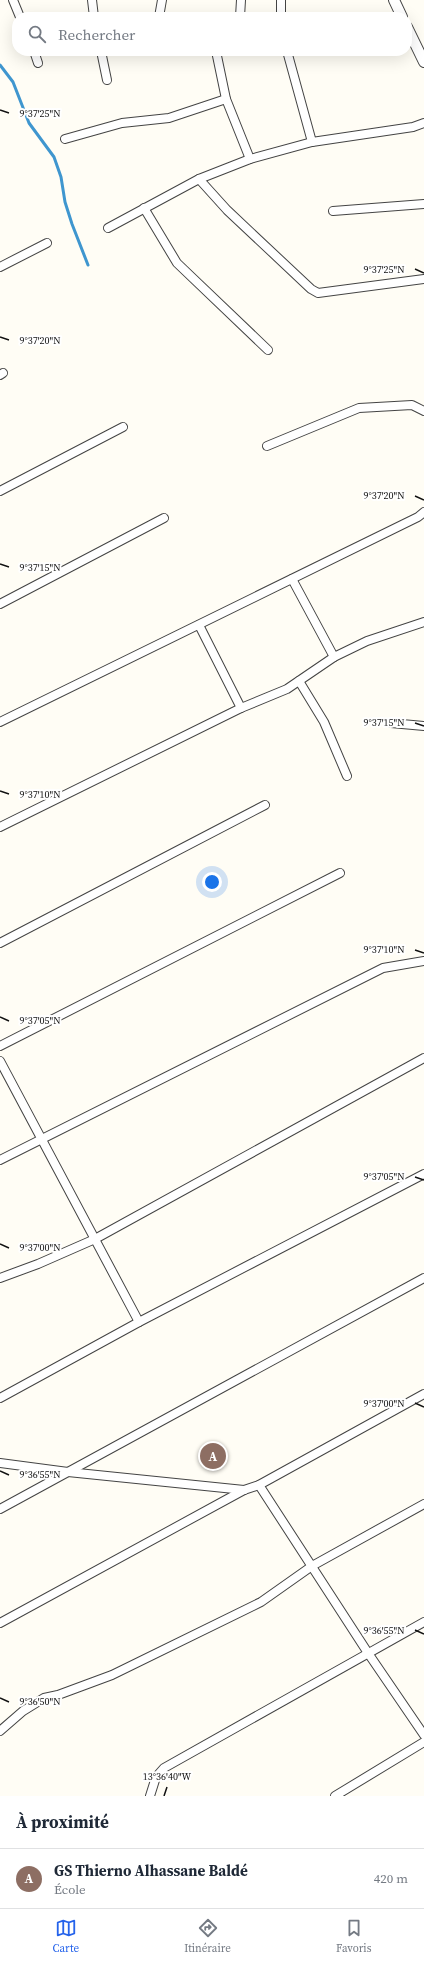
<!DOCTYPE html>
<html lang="fr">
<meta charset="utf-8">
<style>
:root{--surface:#fff;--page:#f6f6f7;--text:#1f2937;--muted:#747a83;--line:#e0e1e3;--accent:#2563eb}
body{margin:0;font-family:"Source Serif 4",serif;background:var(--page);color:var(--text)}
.you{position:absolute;left:212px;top:882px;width:14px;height:14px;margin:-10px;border:3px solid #fff;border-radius:50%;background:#1a73e8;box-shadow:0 0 0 6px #1a73e833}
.badge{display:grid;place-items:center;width:26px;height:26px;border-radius:50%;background:var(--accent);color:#fff;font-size:13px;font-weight:700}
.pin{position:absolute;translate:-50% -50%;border:2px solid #fff;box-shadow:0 1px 4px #0006}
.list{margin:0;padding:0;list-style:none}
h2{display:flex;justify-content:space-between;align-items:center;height:52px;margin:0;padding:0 16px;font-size:17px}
h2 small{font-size:13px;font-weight:400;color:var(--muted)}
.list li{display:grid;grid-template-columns:26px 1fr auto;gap:12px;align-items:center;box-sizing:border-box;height:60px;padding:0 16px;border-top:1px solid var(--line)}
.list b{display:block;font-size:15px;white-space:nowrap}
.list p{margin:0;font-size:13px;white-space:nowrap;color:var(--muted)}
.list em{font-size:13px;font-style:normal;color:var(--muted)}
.icon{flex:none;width:22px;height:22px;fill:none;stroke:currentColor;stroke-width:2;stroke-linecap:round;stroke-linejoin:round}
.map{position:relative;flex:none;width:424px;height:1796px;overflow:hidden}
.search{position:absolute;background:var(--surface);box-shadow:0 4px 16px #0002;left:12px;right:12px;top:12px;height:44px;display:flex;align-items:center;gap:10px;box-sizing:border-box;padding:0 14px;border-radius:16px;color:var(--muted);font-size:15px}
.sheet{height:112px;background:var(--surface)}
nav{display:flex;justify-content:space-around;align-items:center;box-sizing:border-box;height:56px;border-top:1px solid var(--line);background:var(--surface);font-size:11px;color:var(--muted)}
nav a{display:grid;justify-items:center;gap:2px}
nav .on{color:var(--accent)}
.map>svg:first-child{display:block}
</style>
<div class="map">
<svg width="424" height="1796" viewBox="0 0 424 1796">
<rect width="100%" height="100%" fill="#fffdf5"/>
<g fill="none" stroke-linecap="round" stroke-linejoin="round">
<path stroke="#3f96cf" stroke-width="3" d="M0,65L13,82L29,123L54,157L61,177L65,202L72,224L88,265"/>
<defs>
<g id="minor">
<path d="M13,0L20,17"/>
<path d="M92,0L94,17"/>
<path d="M281,0V17"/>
<path d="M159,17L162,0"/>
<path d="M240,17L241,0"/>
<path d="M34,51L38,63"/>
<path d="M101,51L107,80"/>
<path d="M216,51L226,99"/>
<path d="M287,51L312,142"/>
<path d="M65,139L122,123L169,118L226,99L250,159"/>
<path d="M199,179L227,210L311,289L318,293L424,279"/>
<path d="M144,208L177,263L268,350"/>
<path d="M333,211L424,204"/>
<path d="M108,228L199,179L250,159L312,142L413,127L424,123"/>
<path d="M0,267L47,243"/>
<path d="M0,375L3,373"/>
<path d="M267,446L359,408L412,405L424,411"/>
<path d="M0,491L123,427"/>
<path d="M292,579L334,657"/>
<path d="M0,604L164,518"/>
<path d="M199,625L241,708"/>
<path d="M299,681L324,722L347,776"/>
<path d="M0,722L418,517L424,512"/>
<path d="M391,723L424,726"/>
<path d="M0,827L241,708L287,689L334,657L367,641L424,622"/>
<path d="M0,943L265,805"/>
<path d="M0,1046L340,873"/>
<path d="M0,1061L139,1322"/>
<path d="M0,1160L383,968L424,961"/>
<path d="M0,1278L38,1264L95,1239L424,1058"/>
<path d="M0,1398L139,1322L424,1174"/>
<path d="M0,1463L68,1472L244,1490"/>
<path d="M259,1485L368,1653L424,1735"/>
<path d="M0,1509L424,1278"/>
<path d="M0,1623L244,1490L259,1485L424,1394"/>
<path d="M0,1731L23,1711L44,1698L58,1695L112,1675L261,1602L312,1566L424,1504"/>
<path d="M150,1796L156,1777L164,1768L424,1622"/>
<path d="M335,1796L424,1742"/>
</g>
<g id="tertiary">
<path d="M394,0L402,17"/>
<path d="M407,27L424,62"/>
</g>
</defs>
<use href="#minor" stroke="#444" stroke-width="10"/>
<use href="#tertiary" stroke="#444" stroke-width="12"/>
<use href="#minor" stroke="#fff" stroke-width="8"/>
<use href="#tertiary" stroke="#fff" stroke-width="10"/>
</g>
<path fill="none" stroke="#111" stroke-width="1.5" d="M0,110L9,113M415,269L424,273M0,337L9,340M415,496L424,500M0,564L9,567M415,723L424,726M0,791L9,794M415,950L424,953M0,1017L9,1021M415,1177L424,1180M0,1244L9,1248M415,1403L424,1407M0,1471L9,1475M415,1630L424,1634M0,1698L9,1702M164,1796L167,1787"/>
<g font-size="10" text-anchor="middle" fill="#111" stroke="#fff" stroke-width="4" stroke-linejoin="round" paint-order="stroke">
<text x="40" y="117">9°37'25"N</text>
<text x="384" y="273">9°37'25"N</text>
<text x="40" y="344">9°37'20"N</text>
<text x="384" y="499">9°37'20"N</text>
<text x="40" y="571">9°37'15"N</text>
<text x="384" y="726">9°37'15"N</text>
<text x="40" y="798">9°37'10"N</text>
<text x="384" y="953">9°37'10"N</text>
<text x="40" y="1024">9°37'05"N</text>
<text x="384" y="1180">9°37'05"N</text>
<text x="40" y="1251">9°37'00"N</text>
<text x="384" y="1407">9°37'00"N</text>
<text x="40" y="1478">9°36'55"N</text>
<text x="384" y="1634">9°36'55"N</text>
<text x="40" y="1705">9°36'50"N</text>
<text x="167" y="1780">13°36'40"W</text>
</g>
</svg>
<div class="you"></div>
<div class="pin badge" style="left:213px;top:1456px;background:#8d6e63">A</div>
<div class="search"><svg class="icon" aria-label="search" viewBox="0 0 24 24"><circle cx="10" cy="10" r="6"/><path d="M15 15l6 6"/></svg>Rechercher</div>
</div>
<section class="sheet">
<h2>À proximité<small></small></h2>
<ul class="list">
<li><span class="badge" style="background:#8d6e63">A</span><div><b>GS Thierno Alhassane Baldé</b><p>École</p></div><em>420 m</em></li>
</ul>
</section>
<nav>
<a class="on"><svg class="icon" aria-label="map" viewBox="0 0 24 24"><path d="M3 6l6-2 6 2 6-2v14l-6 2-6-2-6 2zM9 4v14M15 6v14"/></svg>Carte</a>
<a><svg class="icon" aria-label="directions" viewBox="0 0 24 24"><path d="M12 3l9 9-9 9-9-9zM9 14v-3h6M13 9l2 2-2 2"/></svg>Itinéraire</a>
<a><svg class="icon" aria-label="saved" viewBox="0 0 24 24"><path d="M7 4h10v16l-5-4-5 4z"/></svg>Favoris</a>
</nav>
